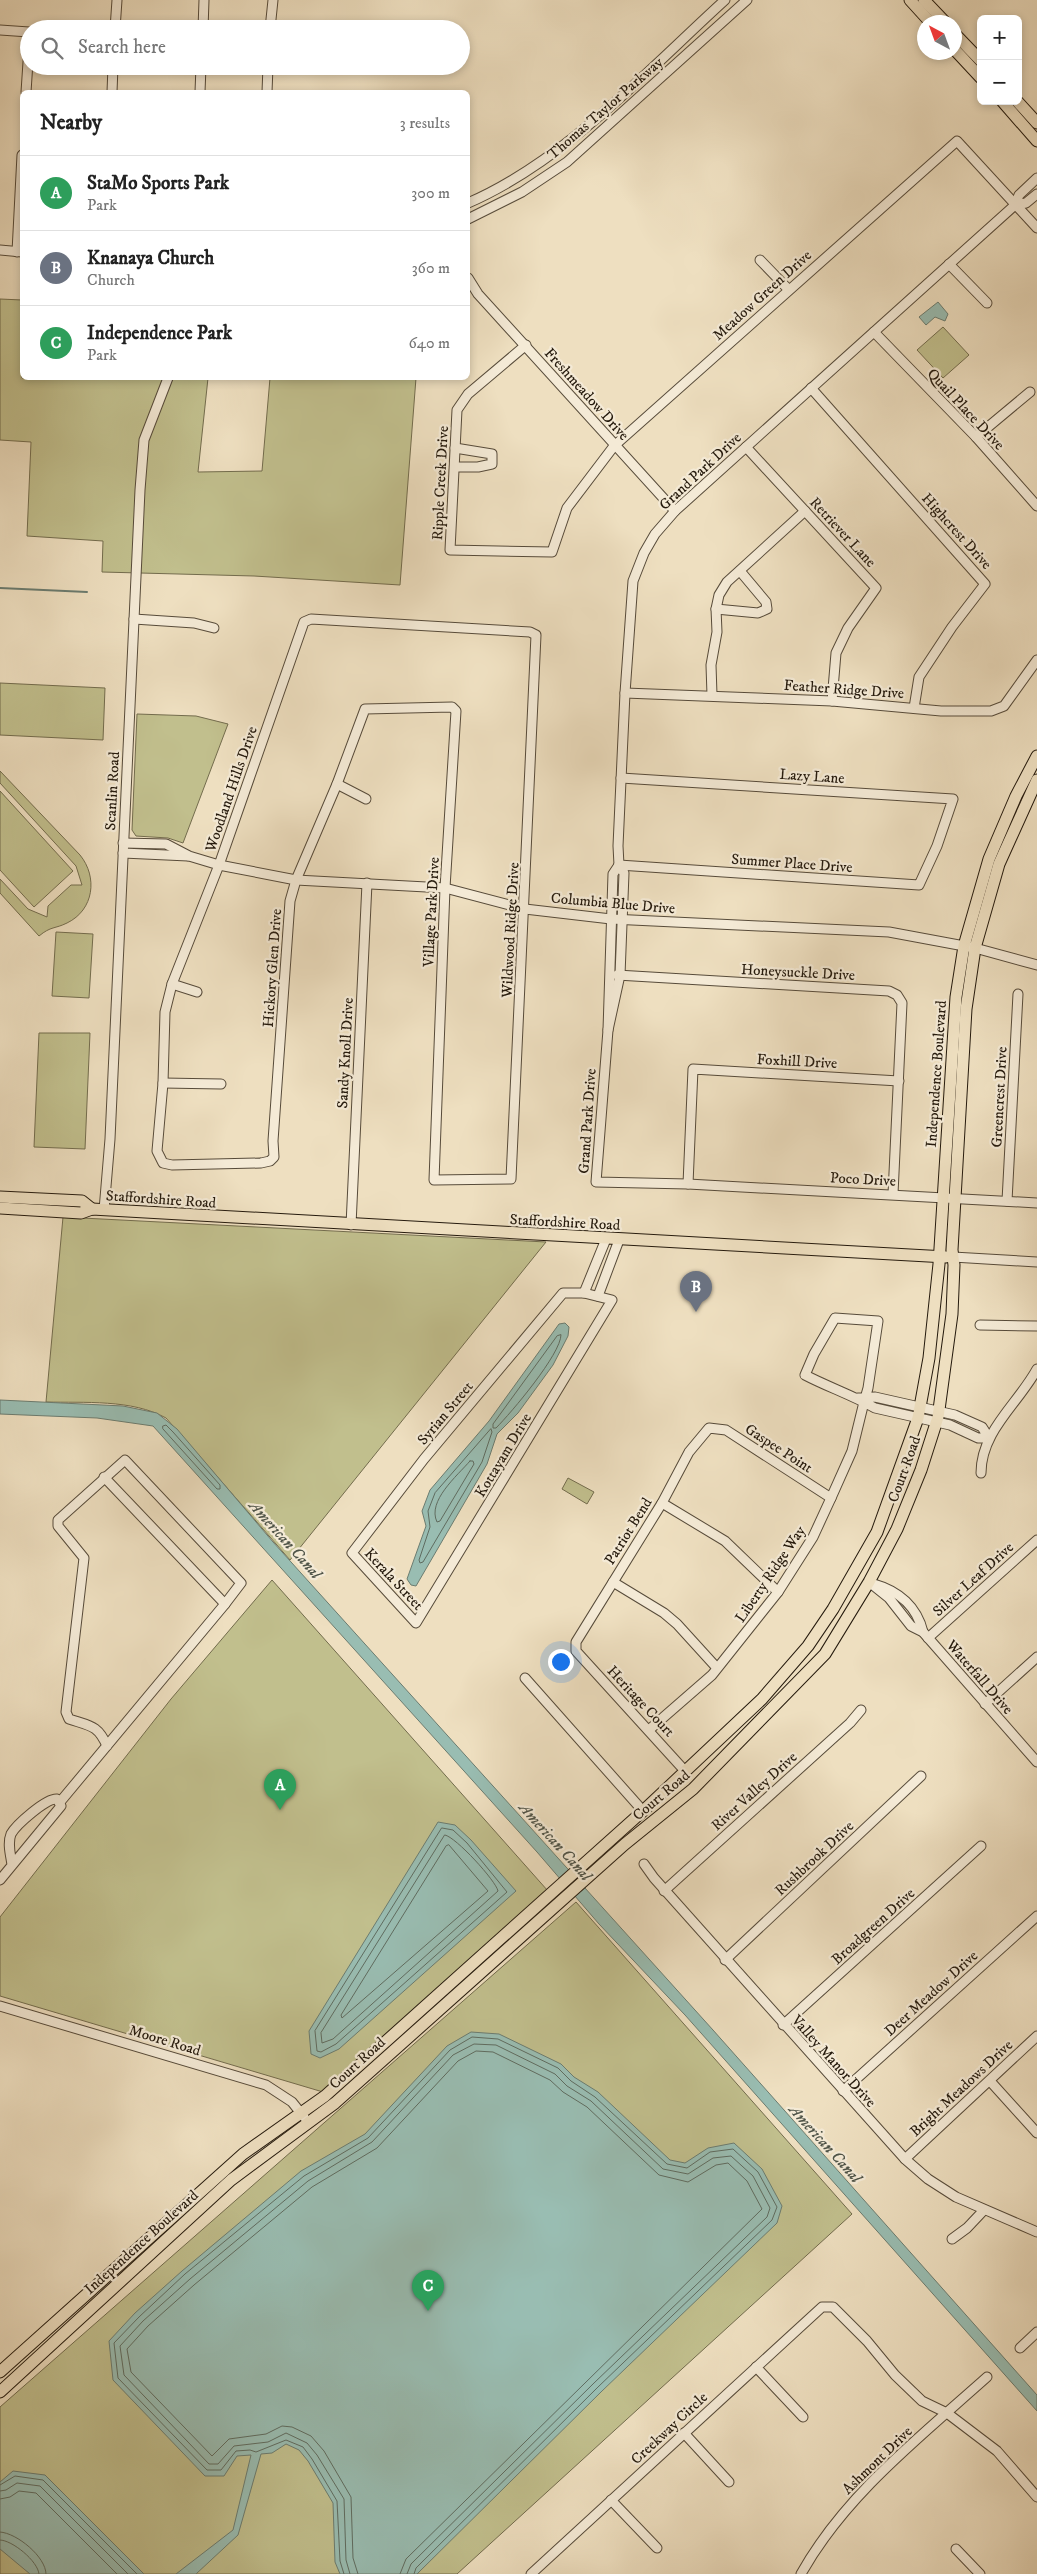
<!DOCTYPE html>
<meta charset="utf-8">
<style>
:root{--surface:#fff;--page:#f6f6f6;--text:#222;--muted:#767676;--line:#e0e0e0;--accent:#8f2418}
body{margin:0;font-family:"IM FELL DW Pica",serif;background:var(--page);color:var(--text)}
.controls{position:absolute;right:15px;top:15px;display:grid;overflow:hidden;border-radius:8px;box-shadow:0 2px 8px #0003}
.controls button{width:45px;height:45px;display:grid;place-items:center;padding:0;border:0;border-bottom:1px solid var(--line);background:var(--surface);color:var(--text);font:25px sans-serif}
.compass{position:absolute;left:917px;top:15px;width:45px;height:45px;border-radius:50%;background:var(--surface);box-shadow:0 2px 8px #0003;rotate:319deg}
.you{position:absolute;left:560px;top:1661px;width:18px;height:18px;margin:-12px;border:4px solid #fff;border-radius:50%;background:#1a73e8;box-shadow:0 0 0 8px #1a73e833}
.badge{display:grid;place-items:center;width:32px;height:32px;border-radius:50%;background:var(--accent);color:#fff;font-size:16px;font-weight:700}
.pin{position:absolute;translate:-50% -41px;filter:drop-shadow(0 1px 2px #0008)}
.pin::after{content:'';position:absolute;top:26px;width:18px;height:15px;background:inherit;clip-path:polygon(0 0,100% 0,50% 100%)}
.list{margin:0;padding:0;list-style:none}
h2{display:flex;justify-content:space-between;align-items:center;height:65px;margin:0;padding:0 20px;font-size:21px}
h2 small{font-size:16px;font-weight:400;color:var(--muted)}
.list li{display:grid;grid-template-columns:32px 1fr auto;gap:15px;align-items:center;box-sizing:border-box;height:75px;padding:0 20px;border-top:1px solid var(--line)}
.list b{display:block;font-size:19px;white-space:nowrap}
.list p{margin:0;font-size:16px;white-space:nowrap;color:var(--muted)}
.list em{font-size:16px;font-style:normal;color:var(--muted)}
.icon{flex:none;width:28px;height:28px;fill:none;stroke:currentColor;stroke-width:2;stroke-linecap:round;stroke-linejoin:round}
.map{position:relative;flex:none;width:1037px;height:2574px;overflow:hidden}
.search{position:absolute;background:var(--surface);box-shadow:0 2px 8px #0003;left:20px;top:20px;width:450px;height:55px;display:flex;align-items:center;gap:12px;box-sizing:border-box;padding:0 18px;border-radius:28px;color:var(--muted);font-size:19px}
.panel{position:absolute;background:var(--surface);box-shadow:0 2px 8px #0003;left:20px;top:90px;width:450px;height:290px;border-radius:8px}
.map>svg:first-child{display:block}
</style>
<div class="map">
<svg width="1037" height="2574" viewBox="0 0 1037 2574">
<rect width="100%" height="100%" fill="#eedfc0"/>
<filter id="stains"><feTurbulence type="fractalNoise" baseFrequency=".004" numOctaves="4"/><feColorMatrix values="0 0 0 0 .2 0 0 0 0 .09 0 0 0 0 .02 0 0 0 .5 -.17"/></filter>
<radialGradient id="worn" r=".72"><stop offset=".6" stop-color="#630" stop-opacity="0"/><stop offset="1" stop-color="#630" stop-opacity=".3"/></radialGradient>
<g fill="#c1bf8d" stroke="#736c4d">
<path d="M0,299L22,300V378H208L198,472L262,471L270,378H416L400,585L254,576L102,572L103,541L27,536L31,442L0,440Z"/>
<path d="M943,327L969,355L943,378L917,350Z"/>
<path d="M0,683L105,688L103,740L0,735Z"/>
<path d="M137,714L196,716L228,724L183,843L168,838L136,836L132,830Z"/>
<path d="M0,771L80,855C98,877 94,910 67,923C55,929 51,926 39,936L0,893V879L28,909L47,917L48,906L71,885H82L76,866L0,783Z"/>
<path d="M0,791L73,871L34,907L0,870Z"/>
<path d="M56,932L93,934L89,998L52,996Z"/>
<path d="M39,1033H90L85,1149L34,1147Z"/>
<path d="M63,1217L546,1242L290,1560L166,1418C132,1399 84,1403 46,1402Z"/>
<path d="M568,1478L594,1492L587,1504L562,1489Z"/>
<path d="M272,1580L548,1891L323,2092L0,1996V1917L171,1699Z"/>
<path d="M576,1902L852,2214L457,2574H0V2407Z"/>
</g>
<g fill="#99bdb2" stroke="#6b7c70">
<path d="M938,302L948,314L945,321L935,317L926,325L919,317Z"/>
<path d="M565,1323L569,1327L568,1336L553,1365L518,1413L497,1434L487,1464L416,1586L411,1585L407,1579L426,1526L422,1511L430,1490L489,1421L559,1324Z"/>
<path d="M0,1400L123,1406L157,1413L177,1429L273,1542L713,2030L1037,2395V2411L685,2015L599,1924L537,1852L153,1426L97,1418L0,1414Z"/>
<path d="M438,1822L455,1825L471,1840L516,1891L339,2049L320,2058L311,2054L309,2031Z"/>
<path d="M471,2032L499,2034L561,2064L574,2077L598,2092L670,2160L685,2163L708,2148L734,2143L762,2169L782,2206L777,2223L602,2391L417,2574H340L335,2562L333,2503L308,2461L299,2450L286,2444L272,2453L261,2454L238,2535L196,2574H176L233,2530L251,2455L237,2456L224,2476H205L113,2380L109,2341L135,2313L182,2271L301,2171L365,2134L447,2046Z"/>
<path d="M13,2471L45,2475L144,2574H30L0,2549V2482Z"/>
</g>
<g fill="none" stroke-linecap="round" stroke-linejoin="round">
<g stroke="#5f6c60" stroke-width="1">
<path d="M561,1335C561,1354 511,1413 496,1428H493V1424L557,1336Z"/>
<path d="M163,1426L166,1425L173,1432L220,1485V1489H217L163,1429Z"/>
<path d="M491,1429L492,1432L482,1462L423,1562L420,1563L419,1560L430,1527L428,1511L435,1493Z"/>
<path d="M470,1461H473L474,1464L440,1521L437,1522C427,1501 457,1476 470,1461Z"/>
<path d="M442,1828L453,1830L467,1843L507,1892L336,2044L321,2052L317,2051L315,2031Z"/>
<path d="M445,1835C456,1837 496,1881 498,1891L333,2039L322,2043L321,2033Z"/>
<path d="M449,1845L488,1891L342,2018L341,2015L446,1846Z"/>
<path d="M0,2485L15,2476L43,2480L137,2574"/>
<path d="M0,2491L6,2490L17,2483L40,2486L128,2574"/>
<path d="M0,2499L10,2497L19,2491L36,2493L117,2574"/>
<path d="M0,2532C17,2533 46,2557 46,2574"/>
<path d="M0,2540C12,2540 38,2561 39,2574"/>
<path d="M344,2574L340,2561L337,2501L312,2459L303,2447L286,2440L256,2452L250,2450L236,2451L221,2470H207L118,2378L114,2343L139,2317L185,2274L304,2176L368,2138L450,2050L472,2037L498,2039L558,2068L571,2081L595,2097L667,2164L687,2168L710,2152L733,2149L758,2172L777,2207L772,2220L598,2387L416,2568L414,2574"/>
<path d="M350,2574L346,2560L344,2499L317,2455L307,2443L286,2433L268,2442L234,2446L218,2464H209L124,2375L120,2346L143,2321L190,2279L308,2181L372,2142L453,2055L474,2044L496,2045L555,2074L567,2086L591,2101L663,2169L688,2174L713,2158L731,2156L753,2176L770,2208L767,2217L594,2383L411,2564L407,2574"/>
<path d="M358,2574L353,2558L351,2497L324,2451L311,2436L292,2427L282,2426L266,2434L229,2439L212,2456L131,2372L127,2349L148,2326L194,2285L312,2187L377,2148L458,2061L476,2051L493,2052L550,2080L563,2092L587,2107L659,2175L688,2182L716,2165L728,2163L747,2181L762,2209L406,2559L400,2574"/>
</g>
<path stroke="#6b7c70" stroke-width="2" d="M0,588L87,592"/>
<defs>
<g id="minor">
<path d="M115,29L117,0"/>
<path d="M203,29L204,0"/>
<path d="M270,29L273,0"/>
<path d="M0,30L29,32"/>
<path d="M26,92L29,47"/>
<path d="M112,92L113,66"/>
<path d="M200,92L201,66"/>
<path d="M267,92L268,66"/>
<path d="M468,203C565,161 647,71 725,0"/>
<path d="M1015,205L1026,203L1037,194"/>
<path d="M468,219L522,192L567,162L747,0"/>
<path d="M0,250L22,252"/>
<path d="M17,252L22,155"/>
<path d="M760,260L788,289"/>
<path d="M949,264L987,303"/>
<path d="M468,278L478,294L675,511"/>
<path d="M874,332L976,437L1037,506"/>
<path d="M526,345L468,394L457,410L450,550L552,552L567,508L614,446L957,141L1037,228"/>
<path d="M811,388L985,584L952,627L919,677L914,708"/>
<path d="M976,437L1030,392"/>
<path d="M746,447L876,588L848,628L836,653L832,701"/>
<path d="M455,467H478L492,464V454L455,448"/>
<path d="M716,609L758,613L767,609L766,602L740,571"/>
<path d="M134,619L194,623L214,628"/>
<path d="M311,619L530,632L536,635L511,1179L434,1180L445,888L456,711L452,707L365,709L337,784L296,880L290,901L273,1141L274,1157L270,1161L261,1163L172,1165L163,1163L157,1151L163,1083L165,1012L172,984L219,865L304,622Z"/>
<path d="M625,693L832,701L941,711H991L1004,706L1037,660"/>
<path d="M712,695L711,665L717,632L716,609L719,595L727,582L805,511"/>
<path d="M337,784L366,799"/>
<path d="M123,843L166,844L189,856L219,865L296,880L445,888L525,909L611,919L889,932L975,948L1037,965"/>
<path d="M123,853L188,856"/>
<path d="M619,865L613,874L608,1030L596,1182L688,1184L1037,1203"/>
<path d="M619,865L919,885L937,846L953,799L621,778"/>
<path d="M617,975L889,991L897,995L902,1003L893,1194"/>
<path d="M172,984L197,992"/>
<path d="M608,1030L620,975L624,873L619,865L618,846L625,693L633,581L644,553L655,534L675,511L1015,205L1019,195L1037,178"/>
<path d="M163,1083L221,1084"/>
<path d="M688,1184L693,1069L899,1081"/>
<path d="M1007,1201L1018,994"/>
<path d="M104,1210L110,1139L140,490L144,440L168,378"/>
<path d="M351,1225L367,883"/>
<path d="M953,1257L1037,1262"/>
<path d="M563,1293H584L612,1300L416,1623L352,1553L424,1459Z"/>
<path d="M584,1293L606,1239"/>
<path d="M598,1296L619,1240"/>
<path d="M980,1325L1037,1326"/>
<path d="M981,1473C981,1431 1018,1404 1037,1369"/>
<path d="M104,1477L225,1604"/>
<path d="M662,1503L725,1541L778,1592"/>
<path d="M613,1582L664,1613L677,1624L717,1668"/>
<path d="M869,1582L889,1598L911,1626L923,1632L1037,1762"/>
<path d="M874,1584C899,1591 917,1607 923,1632"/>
<path d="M928,1638L1037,1540"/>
<path d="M525,1678L643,1811"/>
<path d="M985,1704L1037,1657"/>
<path d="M650,1729L712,1675L778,1592L813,1537L831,1498L852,1451L864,1402L868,1388L878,1321L835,1318L814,1354L805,1375C828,1387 852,1395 875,1408L950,1425L978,1438H989L982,1427L955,1415L875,1397L858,1398"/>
<path d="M685,1771L576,1651V1642L662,1503L689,1452L709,1428L726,1430L831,1498"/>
<path d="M60,1802L225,1604L241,1583L125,1460L58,1520V1526L84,1558L66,1712L69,1719C90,1726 98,1725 107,1746"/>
<path d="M644,1864L654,1878L905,2159L928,2179L956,2197L1037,2232"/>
<path d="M0,1880L61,1806L57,1799C46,1798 16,1825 11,1834C7,1844 11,1856 12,1865"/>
<path d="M664,1891L850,1723L861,1710"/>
<path d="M725,1960L921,1776"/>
<path d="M0,2006L266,2085L292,2102L304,2117"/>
<path d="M783,2025L981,1846"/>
<path d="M990,2081L1037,2133"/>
<path d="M843,2091L1037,1916"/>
<path d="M905,2159L1037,2036"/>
<path d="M952,2239L967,2228L984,2210"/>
<path d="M1020,2348L1037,2332"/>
<path d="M756,2367L803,2417"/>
<path d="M684,2433L729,2482"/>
<path d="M611,2500L657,2548"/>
<path d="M956,2549L980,2574"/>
<path d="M531,2574L822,2307H833L867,2341L895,2375L922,2401L947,2413L997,2451L1037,2497"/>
<path d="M801,2574C845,2495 920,2437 987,2377"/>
</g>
<g id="major">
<path d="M910,0L930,22"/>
<path d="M924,0L945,22"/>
<path d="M954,33L981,61"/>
<path d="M954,49L981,78"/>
<path d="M1002,101L1037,141"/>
<path d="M1017,101L1037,123"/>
<path d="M0,1197L82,1201L92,1209"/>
<path d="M0,1208L81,1213L92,1209L946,1257"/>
<path d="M0,2372L243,2154L325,2096L643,1811L762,1699L808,1646L833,1609L877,1532L918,1418L929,1358L939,1264L956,997L964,946L989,859L1016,796L1037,756"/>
<path d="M0,2392L231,2180L335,2103L625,1844L693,1789L825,1654L869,1582L897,1529L921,1470L938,1417L952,1314L954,1265L952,1250L966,1009L975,948L999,864L1037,780"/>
</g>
</defs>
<use href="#minor" stroke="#574b3a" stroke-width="11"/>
<use href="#major" stroke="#251a0d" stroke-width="13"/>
<use href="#minor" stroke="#f4ead6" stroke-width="9"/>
<use href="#major" stroke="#eedfc0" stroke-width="11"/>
</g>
<g text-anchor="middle" stroke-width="4.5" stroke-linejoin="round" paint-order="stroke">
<g font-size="15" fill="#251a0d" stroke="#f4ead6">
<text transform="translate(605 108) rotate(-41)" y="5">Thomas Taylor Parkway</text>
<text transform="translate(762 295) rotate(-42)" y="5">Meadow Green Drive</text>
<text transform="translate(587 394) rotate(48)" y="5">Freshmeadow Drive</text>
<text transform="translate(966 409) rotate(47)" y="5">Quail Place Drive</text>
<text transform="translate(700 471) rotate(-43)" y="5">Grand Park Drive</text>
<text transform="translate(440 483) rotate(-87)" y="5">Ripple Creek Drive</text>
<text transform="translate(957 531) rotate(48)" y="5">Highcrest Drive</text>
<text transform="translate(843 532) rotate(47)" y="5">Retriever Lane</text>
<text transform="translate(844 689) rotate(4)" y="5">Feather Ridge Drive</text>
<text transform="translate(812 776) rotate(4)" y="5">Lazy Lane</text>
<text transform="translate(231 789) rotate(-71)" y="5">Woodland Hills Drive</text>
<text transform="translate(112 791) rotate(-87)" y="5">Scanlin Road</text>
<text transform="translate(792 863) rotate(4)" y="5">Summer Place Drive</text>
<text transform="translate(613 903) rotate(5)" y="5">Columbia Blue Drive</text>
<text transform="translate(431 912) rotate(-87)" y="5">Village Park Drive</text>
<text transform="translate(510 930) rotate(-87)" y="5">Wildwood Ridge Drive</text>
<text transform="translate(272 968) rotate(-86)" y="5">Hickory Glen Drive</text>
<text transform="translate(798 972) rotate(3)" y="5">Honeysuckle Drive</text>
<text transform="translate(345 1053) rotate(-87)" y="5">Sandy Knoll Drive</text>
<text transform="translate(797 1061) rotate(3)" y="5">Foxhill Drive</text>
<text transform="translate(936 1074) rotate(-86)" y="5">Independence Boulevard</text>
<text transform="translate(999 1097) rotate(-87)" y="5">Greencrest Drive</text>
<text transform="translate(587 1121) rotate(-86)" y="5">Grand Park Drive</text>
<text transform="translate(863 1179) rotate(3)" y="5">Poco Drive</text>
<text transform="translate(161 1199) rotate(4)" y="5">Staffordshire Road</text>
<text transform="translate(565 1222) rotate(3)" y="5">Staffordshire Road</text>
<text transform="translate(445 1413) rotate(-50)" y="5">Syrian Street</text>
<text transform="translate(779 1448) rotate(33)" y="5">Gaspee Point</text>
<text transform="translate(503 1455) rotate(-59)" y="5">Kottayam Drive</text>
<text transform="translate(904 1469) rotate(-70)" y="5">Court Road</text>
<text transform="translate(628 1531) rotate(-58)" y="5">Patriot Bend</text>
<text transform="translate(770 1574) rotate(-56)" y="5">Liberty Ridge Way</text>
<text transform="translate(394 1579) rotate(47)" y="5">Kerala Street</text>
<text transform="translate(973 1579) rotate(-42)" y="5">Silver Leaf Drive</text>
<text transform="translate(980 1677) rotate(49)" y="5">Waterfall Drive</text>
<text transform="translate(641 1701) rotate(47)" y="5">Heritage Court</text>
<text transform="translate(754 1791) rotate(-42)" y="5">River Valley Drive</text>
<text transform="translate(661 1795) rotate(-40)" y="5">Court Road</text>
<text transform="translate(814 1858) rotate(-43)" y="5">Rushbrook Drive</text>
<text transform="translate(873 1926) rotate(-42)" y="5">Broadgreen Drive</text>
<text transform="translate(931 1993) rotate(-42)" y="5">Deer Meadow Drive</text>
<text transform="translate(165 2040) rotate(17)" y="5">Moore Road</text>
<text transform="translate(834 2061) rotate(48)" y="5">Valley Manor Drive</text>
<text transform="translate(357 2063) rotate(-42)" y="5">Court Road</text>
<text transform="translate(961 2088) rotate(-43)" y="5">Bright Meadows Drive</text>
<text transform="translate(141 2242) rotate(-42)" y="5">Independence Boulevard</text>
<text transform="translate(669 2428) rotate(-43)" y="5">Creekway Circle</text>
<text transform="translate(877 2460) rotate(-44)" y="5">Ashmont Drive</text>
</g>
<g font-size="16" font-style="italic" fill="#4e5347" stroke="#f4ead6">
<text transform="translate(286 1539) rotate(48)" y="6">American Canal</text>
<text transform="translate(556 1841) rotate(48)" y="6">American Canal</text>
<text transform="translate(826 2143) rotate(48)" y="6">American Canal</text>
</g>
</g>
<rect width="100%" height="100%" filter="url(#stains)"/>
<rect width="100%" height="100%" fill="url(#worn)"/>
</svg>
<div class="controls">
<button>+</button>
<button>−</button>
</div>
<svg class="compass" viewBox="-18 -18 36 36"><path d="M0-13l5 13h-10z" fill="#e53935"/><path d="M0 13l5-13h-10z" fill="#767676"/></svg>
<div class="you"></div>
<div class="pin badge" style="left:280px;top:1810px;background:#2e9e5b">A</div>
<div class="pin badge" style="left:696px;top:1312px;background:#6b7280">B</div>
<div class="pin badge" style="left:428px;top:2311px;background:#2e9e5b">C</div>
<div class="search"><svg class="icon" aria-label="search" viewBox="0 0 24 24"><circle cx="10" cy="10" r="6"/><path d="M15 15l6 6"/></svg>Search here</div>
<section class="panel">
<h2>Nearby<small>3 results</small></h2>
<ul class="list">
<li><span class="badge" style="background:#2e9e5b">A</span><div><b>StaMo Sports Park</b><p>Park</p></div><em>300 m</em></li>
<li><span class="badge" style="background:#6b7280">B</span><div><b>Knanaya Church</b><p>Church</p></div><em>360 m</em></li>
<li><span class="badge" style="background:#2e9e5b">C</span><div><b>Independence Park</b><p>Park</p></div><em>640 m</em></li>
</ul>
</section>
</div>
